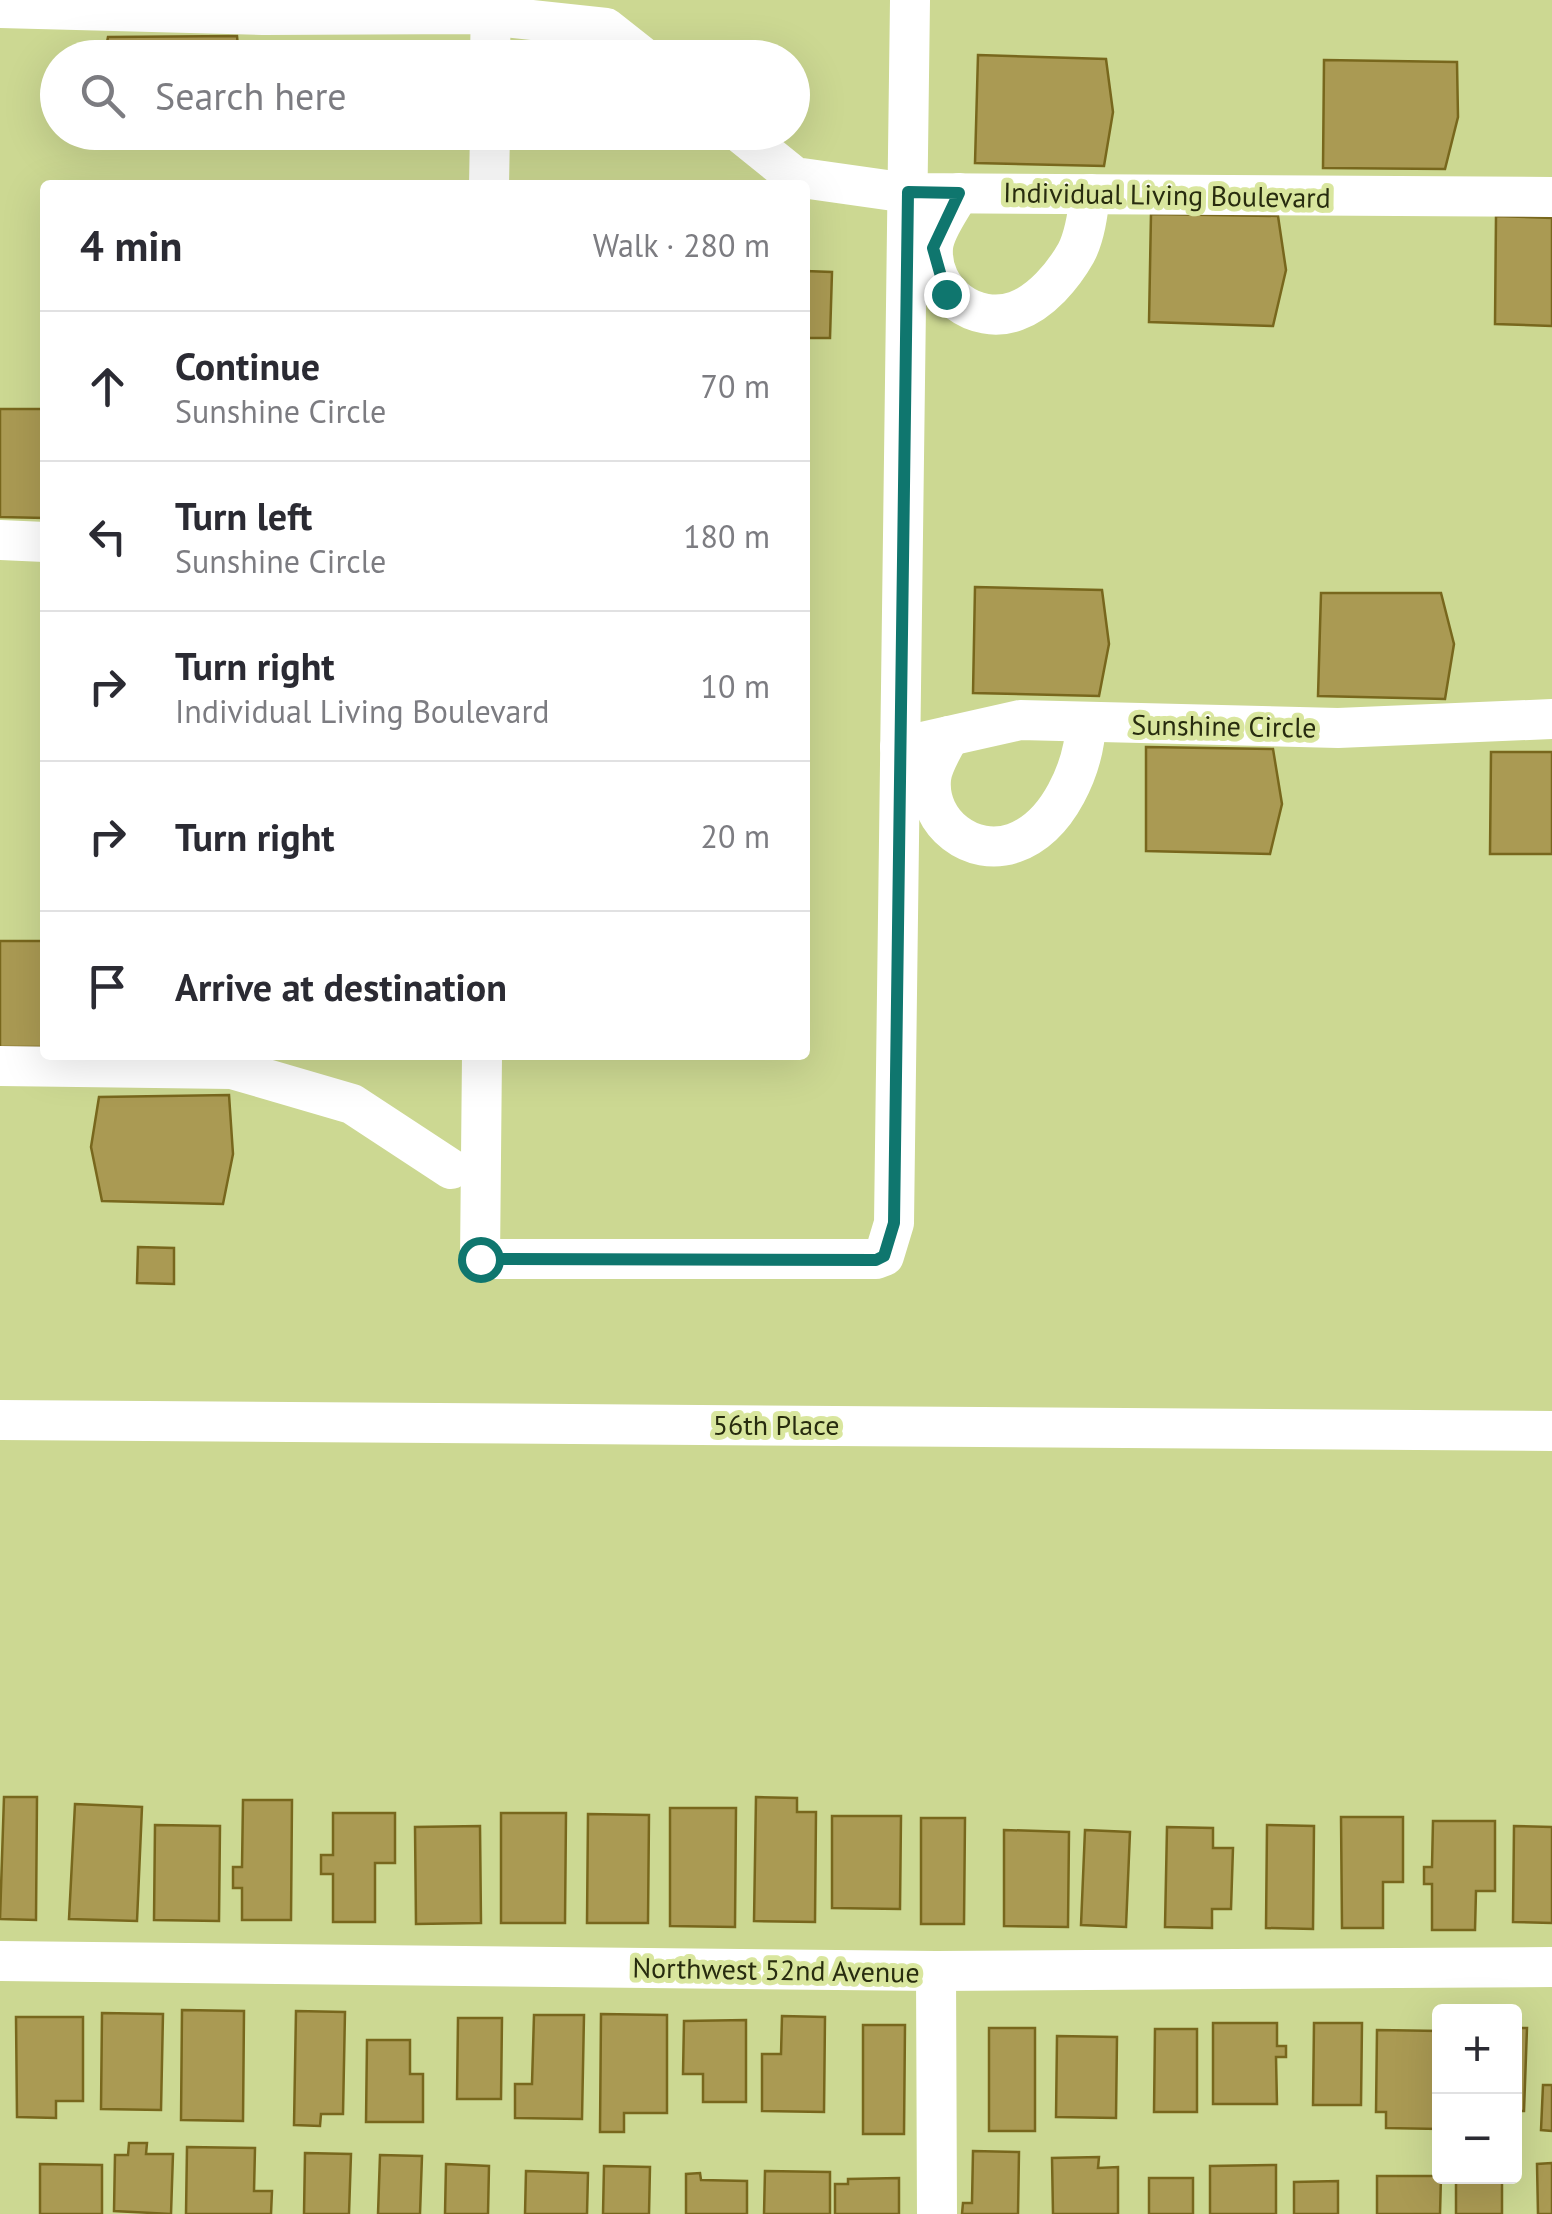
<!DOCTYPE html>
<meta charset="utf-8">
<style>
:root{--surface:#fff;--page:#f2f2f3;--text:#2b2b33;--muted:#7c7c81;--line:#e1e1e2}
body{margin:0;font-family:"PT Sans",sans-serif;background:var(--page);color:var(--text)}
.controls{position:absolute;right:30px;bottom:30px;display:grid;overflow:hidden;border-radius:10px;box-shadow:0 10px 40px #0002}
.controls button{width:90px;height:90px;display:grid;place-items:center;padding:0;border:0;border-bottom:2px solid var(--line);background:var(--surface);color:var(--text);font:50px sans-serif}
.stop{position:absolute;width:30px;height:30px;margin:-22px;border:8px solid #0f766e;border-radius:50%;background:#fff}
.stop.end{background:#0f766e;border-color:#fff;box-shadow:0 2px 10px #0008}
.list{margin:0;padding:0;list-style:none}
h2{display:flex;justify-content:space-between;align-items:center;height:130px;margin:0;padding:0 40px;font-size:42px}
h2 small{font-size:32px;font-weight:400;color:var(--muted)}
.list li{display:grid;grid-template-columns:65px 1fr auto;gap:30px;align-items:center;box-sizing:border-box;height:150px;padding:0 40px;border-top:2px solid var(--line)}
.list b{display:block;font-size:38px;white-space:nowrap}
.list p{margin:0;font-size:32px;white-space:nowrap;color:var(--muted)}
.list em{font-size:32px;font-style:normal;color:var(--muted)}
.icon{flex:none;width:55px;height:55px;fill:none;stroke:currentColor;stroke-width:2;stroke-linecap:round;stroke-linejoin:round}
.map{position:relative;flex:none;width:1552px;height:2214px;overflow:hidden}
.search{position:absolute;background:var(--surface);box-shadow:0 10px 40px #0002;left:40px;top:40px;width:770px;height:110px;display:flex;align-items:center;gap:25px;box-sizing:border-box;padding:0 35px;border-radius:55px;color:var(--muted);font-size:38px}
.panel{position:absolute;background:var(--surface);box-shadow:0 10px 40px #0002;left:40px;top:180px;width:770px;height:880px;border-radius:10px}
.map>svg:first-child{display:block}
</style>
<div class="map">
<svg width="1552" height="2214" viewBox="0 0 1552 2214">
<rect width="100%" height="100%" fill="#ccd892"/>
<g fill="#aa9a53" stroke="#78671d" stroke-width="2.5">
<path d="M237,36L239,58H104L108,37Z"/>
<path d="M978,55L1106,59L1113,112L1104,166L975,163Z"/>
<path d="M1324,60L1457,62L1458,117L1445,169L1323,168Z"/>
<path d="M107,132H236L234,146L108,142Z"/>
<path d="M1151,214L1278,216L1286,270L1273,326L1149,322Z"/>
<path d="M1496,216L1552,218V326L1495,324Z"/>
<path d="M805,271L832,272L830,338H805Z"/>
<path d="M0,409H45V518L0,517Z"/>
<path d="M975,587L1102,590L1109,644L1099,696L973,693Z"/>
<path d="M1321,593H1441L1454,644L1445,699L1318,696Z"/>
<path d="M1146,747L1273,749L1282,804L1270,854L1146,851Z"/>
<path d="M1491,752H1552V854H1490Z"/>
<rect x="0" y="941" width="45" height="106"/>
<path d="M229,1095L233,1154L223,1204L102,1201L91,1147L99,1097Z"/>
<path d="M138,1247L174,1248V1284L137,1283Z"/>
<path d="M4,1797H37L36,1920L0,1919Z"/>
<path d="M756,1797L797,1798V1812H816L815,1922L754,1921Z"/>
<path d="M243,1800H292L291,1920H242V1888H233V1867H242Z"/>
<path d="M75,1804L142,1807L137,1921L69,1919Z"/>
<path d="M670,1808H736L735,1927L670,1926Z"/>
<path d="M333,1813H395V1863H375V1922H333V1874H321V1855H333Z"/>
<path d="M501,1813H566L565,1923H501Z"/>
<path d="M588,1814L649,1815L648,1923H587Z"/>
<path d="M832,1816H901L900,1909L832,1908Z"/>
<path d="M1341,1817H1403V1882H1383V1928H1342Z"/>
<path d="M921,1818H965L964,1924H921Z"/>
<path d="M1433,1821H1495V1891H1476L1475,1930H1432V1884H1424V1867H1432Z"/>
<path d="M155,1825L220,1826L219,1921L154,1920Z"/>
<path d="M1267,1825L1314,1826L1313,1929L1266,1928Z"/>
<path d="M480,1826L481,1923L416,1924L415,1827Z"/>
<path d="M1514,1826L1552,1827V1923L1513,1922Z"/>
<path d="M1167,1827L1213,1828V1848H1233L1231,1909H1212V1928L1165,1927Z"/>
<path d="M1004,1830L1069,1832L1068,1927L1004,1926Z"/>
<path d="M1085,1830L1130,1832L1126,1927L1081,1925Z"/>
<path d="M182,2010L244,2011L243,2121L181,2120Z"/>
<path d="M296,2011L345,2012L343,2114H321L320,2126L294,2125Z"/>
<path d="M102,2013L163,2014L161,2110L101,2109Z"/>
<path d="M601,2014L667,2015V2113H624V2132H600Z"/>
<path d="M534,2015H584L582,2119L515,2118V2084H532Z"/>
<path d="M782,2016L825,2017L824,2112L762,2111V2054H781Z"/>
<path d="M16,2017H83V2101H56V2118L17,2117Z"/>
<path d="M458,2018H502L501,2099H457Z"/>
<path d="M746,2020V2102H703V2074H683L684,2021Z"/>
<path d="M1213,2023H1277V2046H1286V2057H1276L1277,2104H1213Z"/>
<path d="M1314,2023H1362L1361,2105H1313Z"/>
<path d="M863,2025H905L904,2134H863Z"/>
<rect x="989" y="2028" width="46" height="103"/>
<path d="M1514,2028H1527L1524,2111H1514Z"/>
<path d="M1155,2029H1197V2112H1154Z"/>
<path d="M1377,2030L1440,2031V2129L1386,2128V2112H1376Z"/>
<path d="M1057,2036L1117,2037L1116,2118L1056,2117Z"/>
<path d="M367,2040H410V2074H423V2122H366Z"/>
<path d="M1543,2085H1552V2131L1541,2130Z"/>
<path d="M129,2143H147L146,2154H173L171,2214L114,2211L115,2155H128Z"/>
<path d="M187,2147L255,2148L254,2191H272L271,2214H186Z"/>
<path d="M973,2151L1019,2152L1018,2214H962L963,2203H972Z"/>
<path d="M305,2153L351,2154L349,2214H304Z"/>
<path d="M380,2155L422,2156L420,2214H378Z"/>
<path d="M1099,2157L1098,2168L1118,2167V2214H1053L1052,2158Z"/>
<path d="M1552,2163V2214H1538L1537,2164Z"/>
<path d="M40,2164L102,2165V2214H40Z"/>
<path d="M446,2164L489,2166L488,2214H445Z"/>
<path d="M1276,2165V2214H1210V2166Z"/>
<path d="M604,2166L650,2167L649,2214H603Z"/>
<path d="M526,2171L588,2173L587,2214H525Z"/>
<path d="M765,2171L830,2172V2214H764Z"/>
<path d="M700,2173L701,2180L747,2181V2214H686V2174Z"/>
<path d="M1377,2176H1441L1440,2214H1377Z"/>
<path d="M1456,2177L1502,2178V2214H1456Z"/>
<path d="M899,2178V2214H835V2184H848V2179Z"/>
<rect x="1149" y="2178" width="44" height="36"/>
<path d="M1338,2181V2214H1294V2182Z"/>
</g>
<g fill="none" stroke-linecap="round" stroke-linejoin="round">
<g stroke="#fff" stroke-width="40">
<path d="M0,8L263,15L477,14L606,28L644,58"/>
<path d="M490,58L491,0"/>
<path d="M739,132L795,177L908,193L1552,197"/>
<path d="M489,185L490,132"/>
<path d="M959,193C951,209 934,230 933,248C930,292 975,326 1016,311C1041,302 1063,276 1076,253C1085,236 1088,213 1090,194"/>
<path d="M0,540L45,542"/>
<path d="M949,736C943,749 932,765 931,779C927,823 972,858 1014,843C1059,827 1084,767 1086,723"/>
<path d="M900,747L1020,720L1338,728L1552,719"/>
<path d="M482,1055L480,1259H876L884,1256L894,1223L910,0"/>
<path d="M0,1066L232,1069L352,1104L451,1169"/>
<path d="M0,1420L1552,1431"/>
<path d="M0,1961L936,1971L1552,1967"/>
<path d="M936,1971L937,2214"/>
</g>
</g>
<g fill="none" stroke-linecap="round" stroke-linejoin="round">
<path stroke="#0f766e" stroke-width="12" d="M480,1259L876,1260L884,1256L894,1223L908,192L959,193L933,248L946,294"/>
</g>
<g text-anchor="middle" stroke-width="10" stroke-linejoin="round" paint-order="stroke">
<g font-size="28" fill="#282c0f" stroke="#d9e69e">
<text transform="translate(1167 195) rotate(1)" y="10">Individual Living Boulevard</text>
<text transform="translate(1224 726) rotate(1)" y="10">Sunshine Circle</text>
<text x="776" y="1435">56th Place</text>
<text transform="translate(776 1970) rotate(1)" y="10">Northwest 52nd Avenue</text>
</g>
</g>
</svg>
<div class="controls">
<button>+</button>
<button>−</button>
</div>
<div class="stop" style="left:480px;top:1259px"></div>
<div class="stop end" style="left:946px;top:294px"></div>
<div class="search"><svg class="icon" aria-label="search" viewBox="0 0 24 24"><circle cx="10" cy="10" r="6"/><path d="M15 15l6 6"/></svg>Search here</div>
<section class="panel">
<h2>4 min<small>Walk · 280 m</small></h2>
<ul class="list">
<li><svg class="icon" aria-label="ahead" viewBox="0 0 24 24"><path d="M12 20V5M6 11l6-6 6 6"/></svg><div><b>Continue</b><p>Sunshine Circle</p></div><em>70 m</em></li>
<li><svg class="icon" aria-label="left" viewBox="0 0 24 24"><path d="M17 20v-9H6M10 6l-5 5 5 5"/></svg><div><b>Turn left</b><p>Sunshine Circle</p></div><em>180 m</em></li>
<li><svg class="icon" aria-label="right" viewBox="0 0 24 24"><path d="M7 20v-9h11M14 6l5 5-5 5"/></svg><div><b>Turn right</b><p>Individual Living Boulevard</p></div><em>10 m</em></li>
<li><svg class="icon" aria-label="right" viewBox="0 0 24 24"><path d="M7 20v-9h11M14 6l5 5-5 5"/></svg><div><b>Turn right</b></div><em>20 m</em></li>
<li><svg class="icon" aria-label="arrive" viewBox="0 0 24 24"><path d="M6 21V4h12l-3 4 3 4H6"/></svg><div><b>Arrive at destination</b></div></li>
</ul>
</section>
</div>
